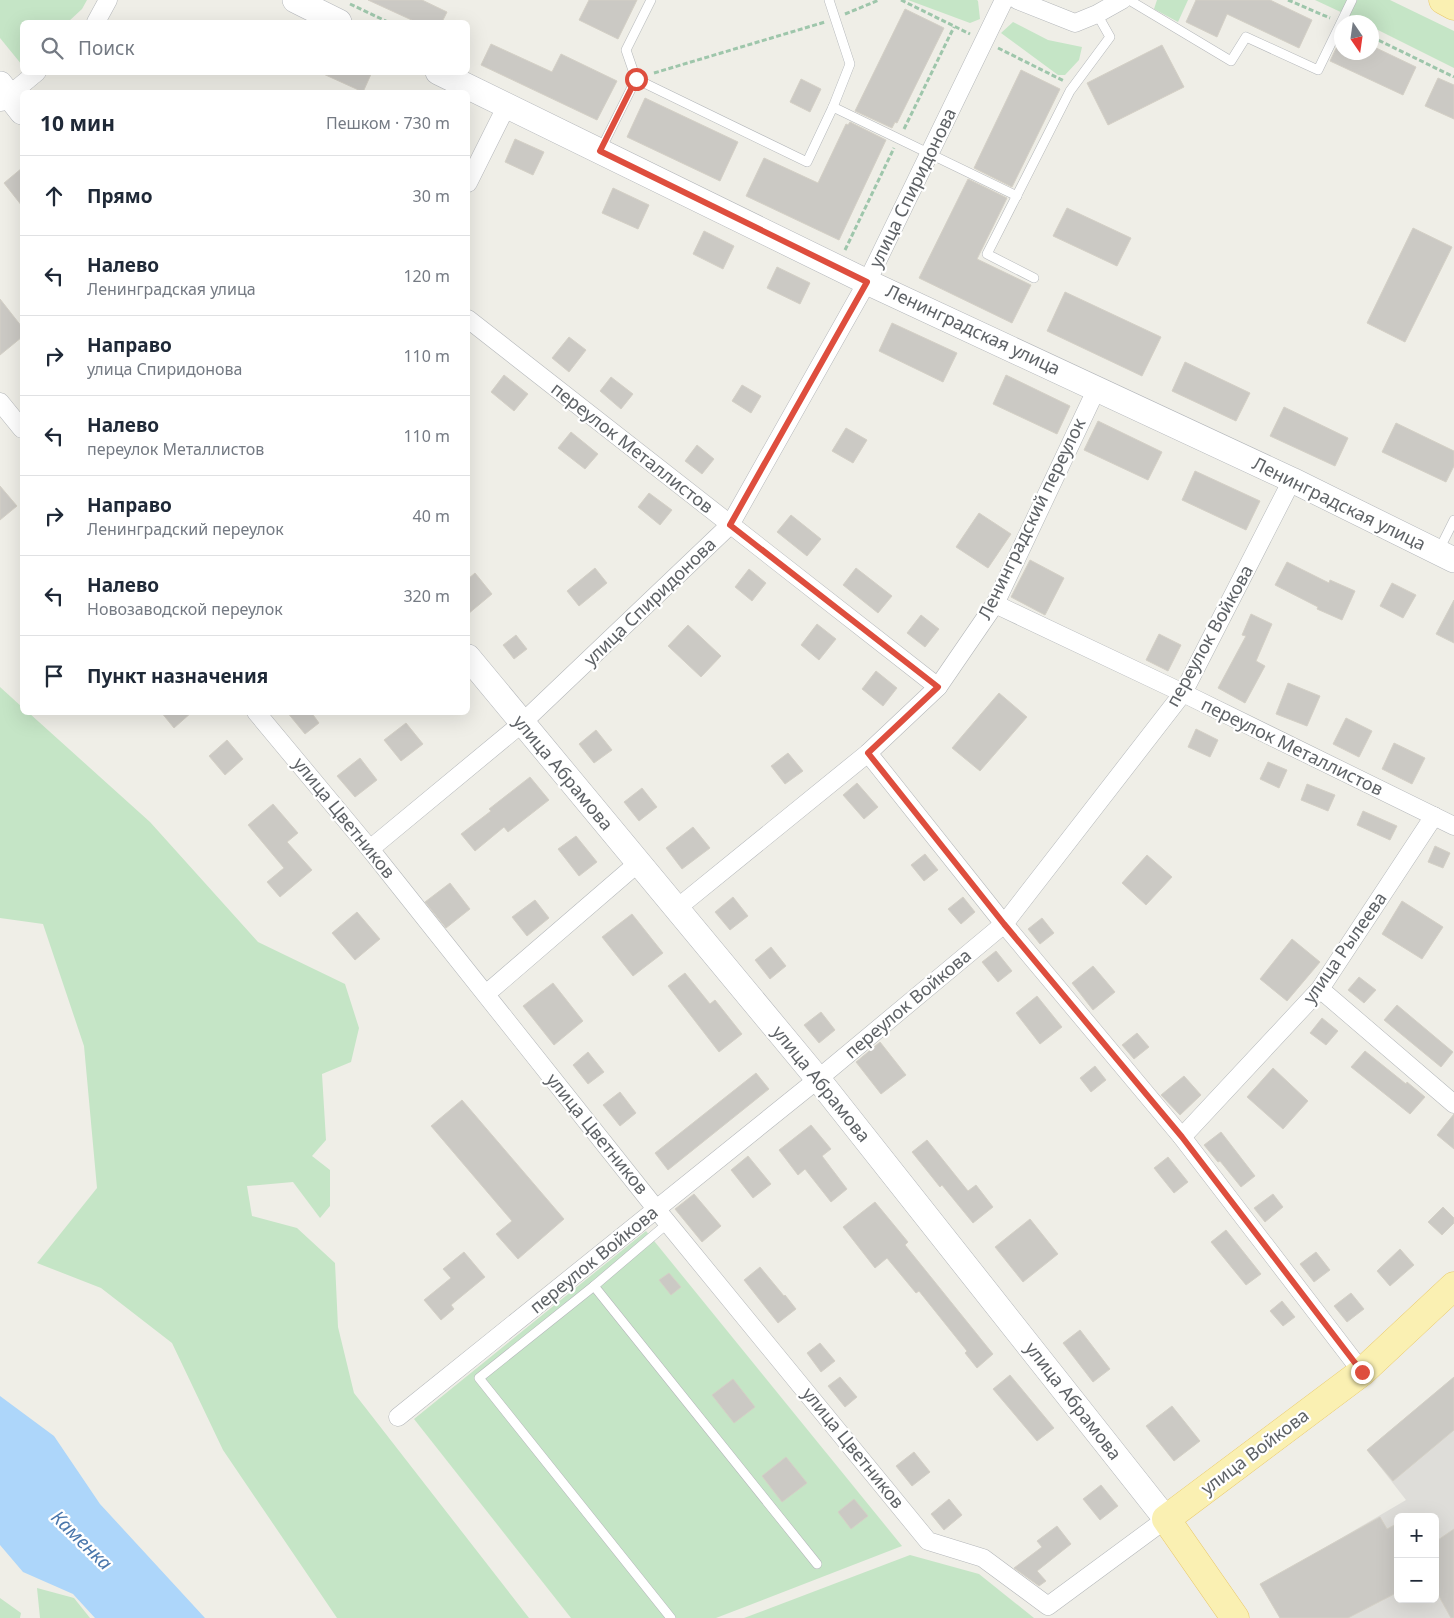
<!DOCTYPE html>
<html lang="ru">
<meta charset="utf-8">
<style>
:root{--surface:#fff;--page:#f2f2f3;--text:#1f2937;--muted:#747a83;--line:#e0e1e3}
body{margin:0;font-family:"Noto Sans",sans-serif;background:var(--page);color:var(--text)}
.controls{position:absolute;right:15px;bottom:15px;display:grid;overflow:hidden;border-radius:8px;box-shadow:0 5px 20px #0002}
.controls button{width:45px;height:45px;display:grid;place-items:center;padding:0;border:0;border-bottom:1px solid var(--line);background:var(--surface);color:var(--text);font:25px sans-serif}
.compass{position:absolute;left:1334px;top:15px;width:45px;height:45px;border-radius:50%;background:var(--surface);box-shadow:0 5px 20px #0002;rotate:167deg}
.stop{position:absolute;width:15px;height:15px;margin:-11px;border:4px solid #de4e3e;border-radius:50%;background:#fff}
.stop.end{background:#de4e3e;border-color:#fff;box-shadow:0 1px 5px #0008}
.list{margin:0;padding:0;list-style:none}
h2{display:flex;justify-content:space-between;align-items:center;height:65px;margin:0;padding:0 20px;font-size:21px}
h2 small{font-size:16px;font-weight:400;color:var(--muted)}
.list li{display:grid;grid-template-columns:32px 1fr auto;gap:15px;align-items:center;box-sizing:border-box;height:80px;padding:0 20px;border-top:1px solid var(--line)}
.list b{display:block;font-size:19px;white-space:nowrap}
.list p{margin:0;font-size:16px;white-space:nowrap;color:var(--muted)}
.list em{font-size:16px;font-style:normal;color:var(--muted)}
.icon{flex:none;width:28px;height:28px;fill:none;stroke:currentColor;stroke-width:2;stroke-linecap:round;stroke-linejoin:round}
.map{position:relative;flex:none;width:1454px;height:1618px;overflow:hidden}
.search{position:absolute;background:var(--surface);box-shadow:0 5px 20px #0002;left:20px;top:20px;width:450px;height:55px;display:flex;align-items:center;gap:12px;box-sizing:border-box;padding:0 18px;border-radius:8px;color:var(--muted);font-size:19px}
.panel{position:absolute;background:var(--surface);box-shadow:0 5px 20px #0002;left:20px;top:90px;width:450px;height:625px;border-radius:8px}
.map>svg:first-child{display:block}
</style>
<div class="map">
<svg width="1454" height="1618" viewBox="0 0 1454 1618">
<rect width="100%" height="100%" fill="#efeee7"/>
<path fill="#deddd9" fill-rule="evenodd" d="M1454,1377V1618H1284L1261,1585L1406,1500L1367,1450ZM1398,1517H1435V1599H1398Z"/>
<g fill="#c5e5c6">
<path d="M0,0H87L82,9L68,22H22V65L0,38Z"/>
<path d="M908,0H977L978,1L980,19L970,23Z"/>
<path d="M1157,0H1188L1178,22L1154,9Z"/>
<path d="M1315,0H1390L1454,31V68L1372,27V22H1362Z"/>
<path d="M1013,22L1048,40L1082,47L1079,60L1065,75H1058L1001,33Z"/>
<path d="M0,687L22,707V712L29,713L150,822L258,942L345,984L359,1028L351,1062L322,1074L326,1140L312,1156L330,1170V1206L320,1218L293,1182L247,1186L252,1216L297,1228L335,1263L338,1327L354,1393L529,1618H337L223,1450L172,1343L101,1288L37,1263L97,1188L84,1046L43,924L0,918Z"/>
<path d="M646,1231L902,1546L716,1618H571L414,1419Z"/>
<path d="M910,1555L979,1574L1034,1618H744Z"/>
<path d="M37,1588L74,1598L90,1618H40Z"/>
<path d="M0,1598L21,1613L20,1618H0Z"/>
</g>
<path fill="#add6fa" d="M0,1396L54,1436L100,1504L205,1618H95L73,1594L23,1572L0,1545Z"/>
<g fill="#cbc9c4" stroke="#d4d0c6">
<path d="M368,0H422L447,12L442,22H416Z"/>
<path d="M589,0H637L618,39L579,20Z"/>
<path d="M1196,0H1270L1312,20L1299,48L1227,14L1217,37L1186,22Z"/>
<path d="M905,9L944,28L897,123L895,122L892,128L855,111Z"/>
<path d="M1342,36V52H1372V46L1416,67L1403,95L1330,61Z"/>
<path d="M491,44L552,72L561,54L617,81L597,120L481,65Z"/>
<path d="M1162,45L1184,87L1108,125L1087,83Z"/>
<path d="M1021,70L1060,89L1012,187L974,168Z"/>
<path d="M319,72H372L363,92Z"/>
<path d="M1438,78L1454,85V119L1425,106Z"/>
<path d="M801,79L821,89L810,112L790,102Z"/>
<path d="M645,98L738,142L720,181L627,137Z"/>
<path d="M850,122L886,140L839,240L746,196L764,158L818,183L846,124L848,125Z"/>
<path d="M515,139L544,152L533,175L505,162Z"/>
<path d="M22,168V206L4,183Z"/>
<path d="M968,179L1007,198L977,259L1031,285L1012,323L919,278Z"/>
<path d="M613,188L649,205L638,229L602,213Z"/>
<path d="M1067,208L1131,238L1117,266L1053,236Z"/>
<path d="M1413,228L1452,247L1405,342L1367,323Z"/>
<path d="M704,231L734,246L723,269L693,254Z"/>
<path d="M777,267L810,283L800,304L767,288Z"/>
<path d="M1065,292L1161,337L1142,376L1047,331Z"/>
<path d="M0,299L22,327V337L0,355Z"/>
<path d="M892,323L957,353L943,382L879,351Z"/>
<path d="M569,337L586,350L569,372L552,358Z"/>
<path d="M1185,362L1250,393L1236,421L1172,391Z"/>
<path d="M504,375L528,394L514,411L491,392Z"/>
<path d="M1006,375L1070,406L1057,434L993,404Z"/>
<path d="M611,377L633,394L621,409L600,391Z"/>
<path d="M742,385L761,396L751,413L732,401Z"/>
<path d="M1284,407L1348,438L1335,466L1270,436Z"/>
<path d="M1098,421L1162,452L1148,480L1084,450Z"/>
<path d="M1396,423L1454,451V466L1446,482L1382,452Z"/>
<path d="M846,428L867,440L853,463L832,451Z"/>
<path d="M571,432L598,454L585,469L558,448Z"/>
<path d="M697,445L714,459L702,474L685,461Z"/>
<path d="M1195,471L1260,501L1246,530L1182,500Z"/>
<path d="M0,486L17,506L0,520Z"/>
<path d="M649,493L672,510L660,525L638,507Z"/>
<path d="M979,513L1011,534L988,568L956,547Z"/>
<path d="M791,515L821,539L807,556L777,532Z"/>
<path d="M1030,560L1064,578L1045,615L1011,597Z"/>
<path d="M1287,562L1329,583L1330,580L1355,591L1342,620L1317,609L1318,607L1275,585Z"/>
<path d="M595,568L607,583L579,606L567,591Z"/>
<path d="M856,568L892,596L878,613L843,585Z"/>
<path d="M749,569L766,583L752,601L735,587Z"/>
<path d="M475,573L492,594L468,614V579Z"/>
<path d="M1392,583L1416,595L1403,618L1380,606Z"/>
<path d="M1454,600V643L1436,634Z"/>
<path d="M1251,614L1272,624L1256,661L1265,666L1245,703L1218,688L1246,636L1242,635Z"/>
<path d="M921,615L939,629L925,647L907,633Z"/>
<path d="M817,624L836,639L819,660L801,645Z"/>
<path d="M688,625L721,656L701,677L668,646Z"/>
<path d="M1159,634L1181,645L1168,671L1146,660Z"/>
<path d="M516,635L527,649L514,659L503,645Z"/>
<path d="M876,671L897,688L883,706L862,689Z"/>
<path d="M1288,683L1320,696L1307,726L1276,714Z"/>
<path d="M999,693L1027,717L980,771L952,748Z"/>
<path d="M161,712H192L174,728Z"/>
<path d="M287,712H311L319,723L305,734Z"/>
<path d="M1346,718L1372,731L1359,757L1333,744Z"/>
<path d="M406,723L423,744L401,761L384,740Z"/>
<path d="M1196,729L1218,740L1210,757L1188,747Z"/>
<path d="M596,730L612,750L594,763L579,744Z"/>
<path d="M227,740L243,759L225,775L209,756Z"/>
<path d="M1394,743L1425,758L1412,784L1382,769Z"/>
<path d="M788,753L803,771L785,784L771,766Z"/>
<path d="M360,758L377,780L355,797L337,776Z"/>
<path d="M1268,762L1287,770L1279,788L1260,779Z"/>
<path d="M530,777L549,800L508,832L504,827L475,851L461,834L491,811L489,809Z"/>
<path d="M857,783L878,807L864,819L843,795Z"/>
<path d="M1307,784L1335,795L1328,811L1301,800Z"/>
<path d="M642,788L657,807L639,821L624,802Z"/>
<path d="M273,804L298,833L287,842L312,870L280,897L267,882L284,868L248,825Z"/>
<path d="M1363,811L1397,826L1390,840L1357,825Z"/>
<path d="M693,827L710,848L682,869L666,848Z"/>
<path d="M576,836L597,862L579,876L558,849Z"/>
<path d="M1435,846L1450,853L1443,868L1428,862Z"/>
<path d="M925,854L938,870L924,881L911,865Z"/>
<path d="M1147,855L1172,877L1146,905L1122,883Z"/>
<path d="M450,883L470,909L446,928L425,902Z"/>
<path d="M733,897L748,916L730,930L715,912Z"/>
<path d="M963,897L975,912L961,924L948,909Z"/>
<path d="M535,900L549,918L527,936L512,917Z"/>
<path d="M1402,901L1443,927L1422,959L1382,934Z"/>
<path d="M357,912L380,939L355,960L332,933Z"/>
<path d="M632,914L663,953L633,976L602,937Z"/>
<path d="M1042,918L1054,933L1040,944L1028,929Z"/>
<path d="M1292,939L1320,962L1287,1001L1260,979Z"/>
<path d="M771,947L786,966L770,979L755,960Z"/>
<path d="M996,951L1012,971L998,982L982,962Z"/>
<path d="M1093,966L1115,992L1093,1010L1072,983Z"/>
<path d="M685,973L710,1004L715,1000L742,1034L719,1052L668,986Z"/>
<path d="M1359,977L1376,990L1364,1003L1348,990Z"/>
<path d="M553,983L583,1021L554,1045L523,1006Z"/>
<path d="M1037,996L1062,1027L1040,1044L1016,1013Z"/>
<path d="M1397,1005L1453,1052L1441,1067L1384,1020Z"/>
<path d="M821,1012L835,1030L819,1043L804,1025Z"/>
<path d="M1322,1018L1338,1031L1326,1045L1310,1033Z"/>
<path d="M1137,1033L1149,1047L1134,1059L1122,1045Z"/>
<path d="M880,1042L906,1075L881,1094L856,1062Z"/>
<path d="M1365,1051L1406,1084L1407,1082L1425,1097L1410,1114L1351,1067Z"/>
<path d="M588,1052L604,1072L588,1084L573,1065Z"/>
<path d="M1095,1066L1106,1080L1091,1092L1080,1078Z"/>
<path d="M1273,1068L1308,1101L1283,1129L1247,1097Z"/>
<path d="M756,1073L769,1089L668,1170L655,1153Z"/>
<path d="M1184,1076L1201,1095L1180,1115L1161,1095Z"/>
<path d="M620,1092L636,1113L620,1126L603,1105Z"/>
<path d="M462,1100L564,1219L518,1259L496,1234L512,1221L431,1126Z"/>
<path d="M1454,1114V1149L1437,1135Z"/>
<path d="M811,1125L831,1149L822,1156L847,1189L831,1202L805,1169L798,1175L779,1150Z"/>
<path d="M1221,1132L1255,1176L1241,1187L1220,1161L1218,1162L1204,1145Z"/>
<path d="M927,1140L968,1191L976,1185L993,1207L973,1223L942,1185L940,1187L912,1152Z"/>
<path d="M748,1156L771,1184L753,1198L731,1170Z"/>
<path d="M1168,1157L1188,1182L1174,1193L1154,1168Z"/>
<path d="M694,1194L721,1226L702,1242L675,1209Z"/>
<path d="M1273,1194L1283,1207L1265,1222L1254,1208Z"/>
<path d="M875,1202L908,1242L905,1245L993,1354L977,1368L965,1353L967,1351L919,1291L916,1293L887,1258L875,1268L843,1227Z"/>
<path d="M1443,1207L1454,1218V1223L1442,1235L1428,1222Z"/>
<path d="M1030,1219L1058,1254L1023,1282L995,1247Z"/>
<path d="M1226,1230L1261,1274L1246,1285L1211,1242Z"/>
<path d="M1400,1249L1414,1265L1390,1286L1377,1271Z"/>
<path d="M464,1252L485,1277L451,1305L454,1309L441,1320L424,1300L451,1278L443,1269Z"/>
<path d="M1316,1252L1330,1270L1314,1282L1300,1264Z"/>
<path d="M760,1267L784,1296L785,1295L796,1309L778,1323L744,1280Z"/>
<path d="M669,1273L681,1287L671,1295L659,1280Z"/>
<path d="M1351,1293L1364,1309L1347,1322L1334,1306Z"/>
<path d="M1282,1301L1295,1317L1283,1326L1270,1311Z"/>
<path d="M1080,1330L1110,1369L1093,1382L1063,1343Z"/>
<path d="M820,1343L835,1361L821,1372L807,1353Z"/>
<path d="M1010,1375L1054,1428L1037,1441L993,1389Z"/>
<path d="M840,1377L857,1397L845,1407L828,1386Z"/>
<path d="M1454,1377V1430L1393,1481L1367,1450Z"/>
<path d="M733,1379L755,1407L734,1423L712,1395Z"/>
<path d="M1172,1406L1200,1441L1174,1461L1146,1426Z"/>
<path d="M914,1452L930,1472L912,1486L896,1466Z"/>
<path d="M786,1457L807,1483L782,1502L762,1476Z"/>
<path d="M1101,1485L1118,1506L1100,1520L1083,1499Z"/>
<path d="M854,1499L868,1516L851,1529L838,1512Z"/>
<path d="M949,1499L962,1515L944,1530L931,1514Z"/>
<path d="M1380,1517L1387,1529L1398,1523V1592L1348,1618H1280L1260,1584Z"/>
<path d="M1057,1526L1071,1544L1037,1571L1046,1581L1039,1586L1014,1568L1042,1547L1037,1541Z"/>
<path d="M1454,1529V1618H1451L1435,1589V1542Z"/>
</g>
<g fill="none" stroke-linecap="round" stroke-linejoin="round">
<defs>
<g id="lane">
<path d="M829,0L850,64L833,107"/>
<path d="M1129,0L1231,61L1246,37L1318,70L1352,0"/>
<path d="M636,79L807,162L833,107L1017,196"/>
<path d="M601,149L636,79L626,50L651,0"/>
<path d="M1034,278L987,254L1070,91L1110,37L1097,14"/>
<path d="M1439,550L1454,520"/>
<path d="M668,1223L594,1286L479,1378L671,1618"/>
<path d="M594,1286L817,1564"/>
</g>
<g id="street">
<path d="M1017,0L1075,23L1097,14L1122,0"/>
<path d="M96,22L108,0"/>
<path d="M1,102L37,72"/>
<path d="M468,183L506,107"/>
<path d="M468,319L938,687"/>
<path d="M0,402L22,429"/>
<path d="M995,604L1183,693L1454,826"/>
<path d="M256,712L370,849L657,1210L928,1541L983,1558L1048,1606L1166,1519"/>
<path d="M868,753L1004,924L1182,1137L1362,1372"/>
<path d="M370,849L521,724L730,525L867,282L1004,0"/>
<path d="M676,909L868,753L938,687L995,604L1097,388"/>
<path d="M1320,989L1454,1104"/>
<path d="M486,994L638,863"/>
<path d="M1182,1137L1320,989L1434,816"/>
<path d="M398,1417L818,1079L1004,924L1183,693L1292,480"/>
</g>
<g id="secondary">
<path d="M295,0L339,22"/>
<path d="M438,72L867,282L1292,480L1454,560"/>
<path d="M0,84L22,112"/>
<path d="M468,657L818,1079L1166,1519"/>
</g>
<g id="primary">
<path d="M1443,0L1454,6"/>
<path d="M1235,1618L1166,1519L1362,1372L1454,1286"/>
</g>
</defs>
<use href="#lane" stroke="#b4b7ba" stroke-width="10"/>
<use href="#street" stroke="#b4b7ba" stroke-width="19"/>
<use href="#secondary" stroke="#b3b6ba" stroke-width="26"/>
<use href="#primary" stroke="#e9c767" stroke-width="29"/>
<g stroke="#9ec6ab" stroke-width="3" stroke-dasharray="5 2.5" stroke-linecap="butt">
<path d="M901,0L970,34"/>
<path d="M1288,0L1330,18"/>
<path d="M350,4L388,22"/>
<path d="M845,14L879,0"/>
<path d="M1372,37L1454,77"/>
<path d="M998,48L1064,81"/>
<path d="M654,73L825,22"/>
<path d="M904,129L954,27"/>
<path d="M845,250L894,148"/>
</g>
<use href="#lane" stroke="#fff" stroke-width="9"/>
<use href="#street" stroke="#fff" stroke-width="18"/>
<use href="#secondary" stroke="#fff" stroke-width="25"/>
<use href="#primary" stroke="#faf0b2" stroke-width="28"/>
</g>
<g fill="none" stroke-linecap="round" stroke-linejoin="round">
<path stroke="#de4e3e" stroke-width="6" d="M636,79L600,151L867,282L730,525L938,687L868,753L1004,924L1182,1137L1362,1372"/>
</g>
<g text-anchor="middle" stroke-width="4.5" stroke-linejoin="round" paint-order="stroke">
<g font-size="18" fill="#5e6266" stroke="#fff">
<text transform="translate(913 188) rotate(-64)" y="6">улица Спиридонова</text>
<text transform="translate(973 330) rotate(25)" y="6">Ленинградская улица</text>
<text transform="translate(632 448) rotate(38)" y="6">переулок Металлистов</text>
<text transform="translate(1339 504) rotate(26)" y="6">Ленинградская улица</text>
<text transform="translate(1032 519) rotate(-64)" y="6">Ленинградский переулок</text>
<text transform="translate(650 602) rotate(-44)" y="6">улица Спиридонова</text>
<text transform="translate(1210 636) rotate(-61)" y="6">переулок Войкова</text>
<text transform="translate(1292 747) rotate(26)" y="6">переулок Металлистов</text>
<text transform="translate(563 773) rotate(50)" y="6">улица Абрамова</text>
<text transform="translate(344 818) rotate(51)" y="6">улица Цветников</text>
<text transform="translate(1345 948) rotate(-55)" y="6">улица Рылеева</text>
<text transform="translate(908 1004) rotate(-40)" y="6">переулок Войкова</text>
<text transform="translate(821 1084) rotate(51)" y="6">улица Абрамова</text>
<text transform="translate(597 1134) rotate(51)" y="6">улица Цветников</text>
<text transform="translate(594 1260) rotate(-39)" y="6">переулок Войкова</text>
<text transform="translate(1073 1401) rotate(52)" y="6">улица Абрамова</text>
<text transform="translate(853 1448) rotate(51)" y="6">улица Цветников</text>
<text transform="translate(1255 1452) rotate(-37)" y="6">улица Войкова</text>
</g>
<g font-size="19" font-style="italic" fill="#4a77ac" stroke="#fff">
<text transform="translate(82 1540) rotate(44)" y="7">Каменка</text>
</g>
</g>
</svg>
<div class="controls">
<button>+</button>
<button>−</button>
</div>
<svg class="compass" viewBox="-18 -18 36 36"><path d="M0-13l5 13h-10z" fill="#e53935"/><path d="M0 13l5-13h-10z" fill="#747a83"/></svg>
<div class="stop" style="left:636px;top:79px"></div>
<div class="stop end" style="left:1362px;top:1372px"></div>
<div class="search"><svg class="icon" aria-label="search" viewBox="0 0 24 24"><circle cx="10" cy="10" r="6"/><path d="M15 15l6 6"/></svg>Поиск</div>
<section class="panel">
<h2>10 мин<small>Пешком · 730 m</small></h2>
<ul class="list">
<li><svg class="icon" aria-label="ahead" viewBox="0 0 24 24"><path d="M12 20V5M6 11l6-6 6 6"/></svg><div><b>Прямо</b></div><em>30 m</em></li>
<li><svg class="icon" aria-label="left" viewBox="0 0 24 24"><path d="M17 20v-9H6M10 6l-5 5 5 5"/></svg><div><b>Налево</b><p>Ленинградская улица</p></div><em>120 m</em></li>
<li><svg class="icon" aria-label="right" viewBox="0 0 24 24"><path d="M7 20v-9h11M14 6l5 5-5 5"/></svg><div><b>Направо</b><p>улица Спиридонова</p></div><em>110 m</em></li>
<li><svg class="icon" aria-label="left" viewBox="0 0 24 24"><path d="M17 20v-9H6M10 6l-5 5 5 5"/></svg><div><b>Налево</b><p>переулок Металлистов</p></div><em>110 m</em></li>
<li><svg class="icon" aria-label="right" viewBox="0 0 24 24"><path d="M7 20v-9h11M14 6l5 5-5 5"/></svg><div><b>Направо</b><p>Ленинградский переулок</p></div><em>40 m</em></li>
<li><svg class="icon" aria-label="left" viewBox="0 0 24 24"><path d="M17 20v-9H6M10 6l-5 5 5 5"/></svg><div><b>Налево</b><p>Новозаводской переулок</p></div><em>320 m</em></li>
<li><svg class="icon" aria-label="arrive" viewBox="0 0 24 24"><path d="M6 21V4h12l-3 4 3 4H6"/></svg><div><b>Пункт назначения</b></div></li>
</ul>
</section>
</div>
